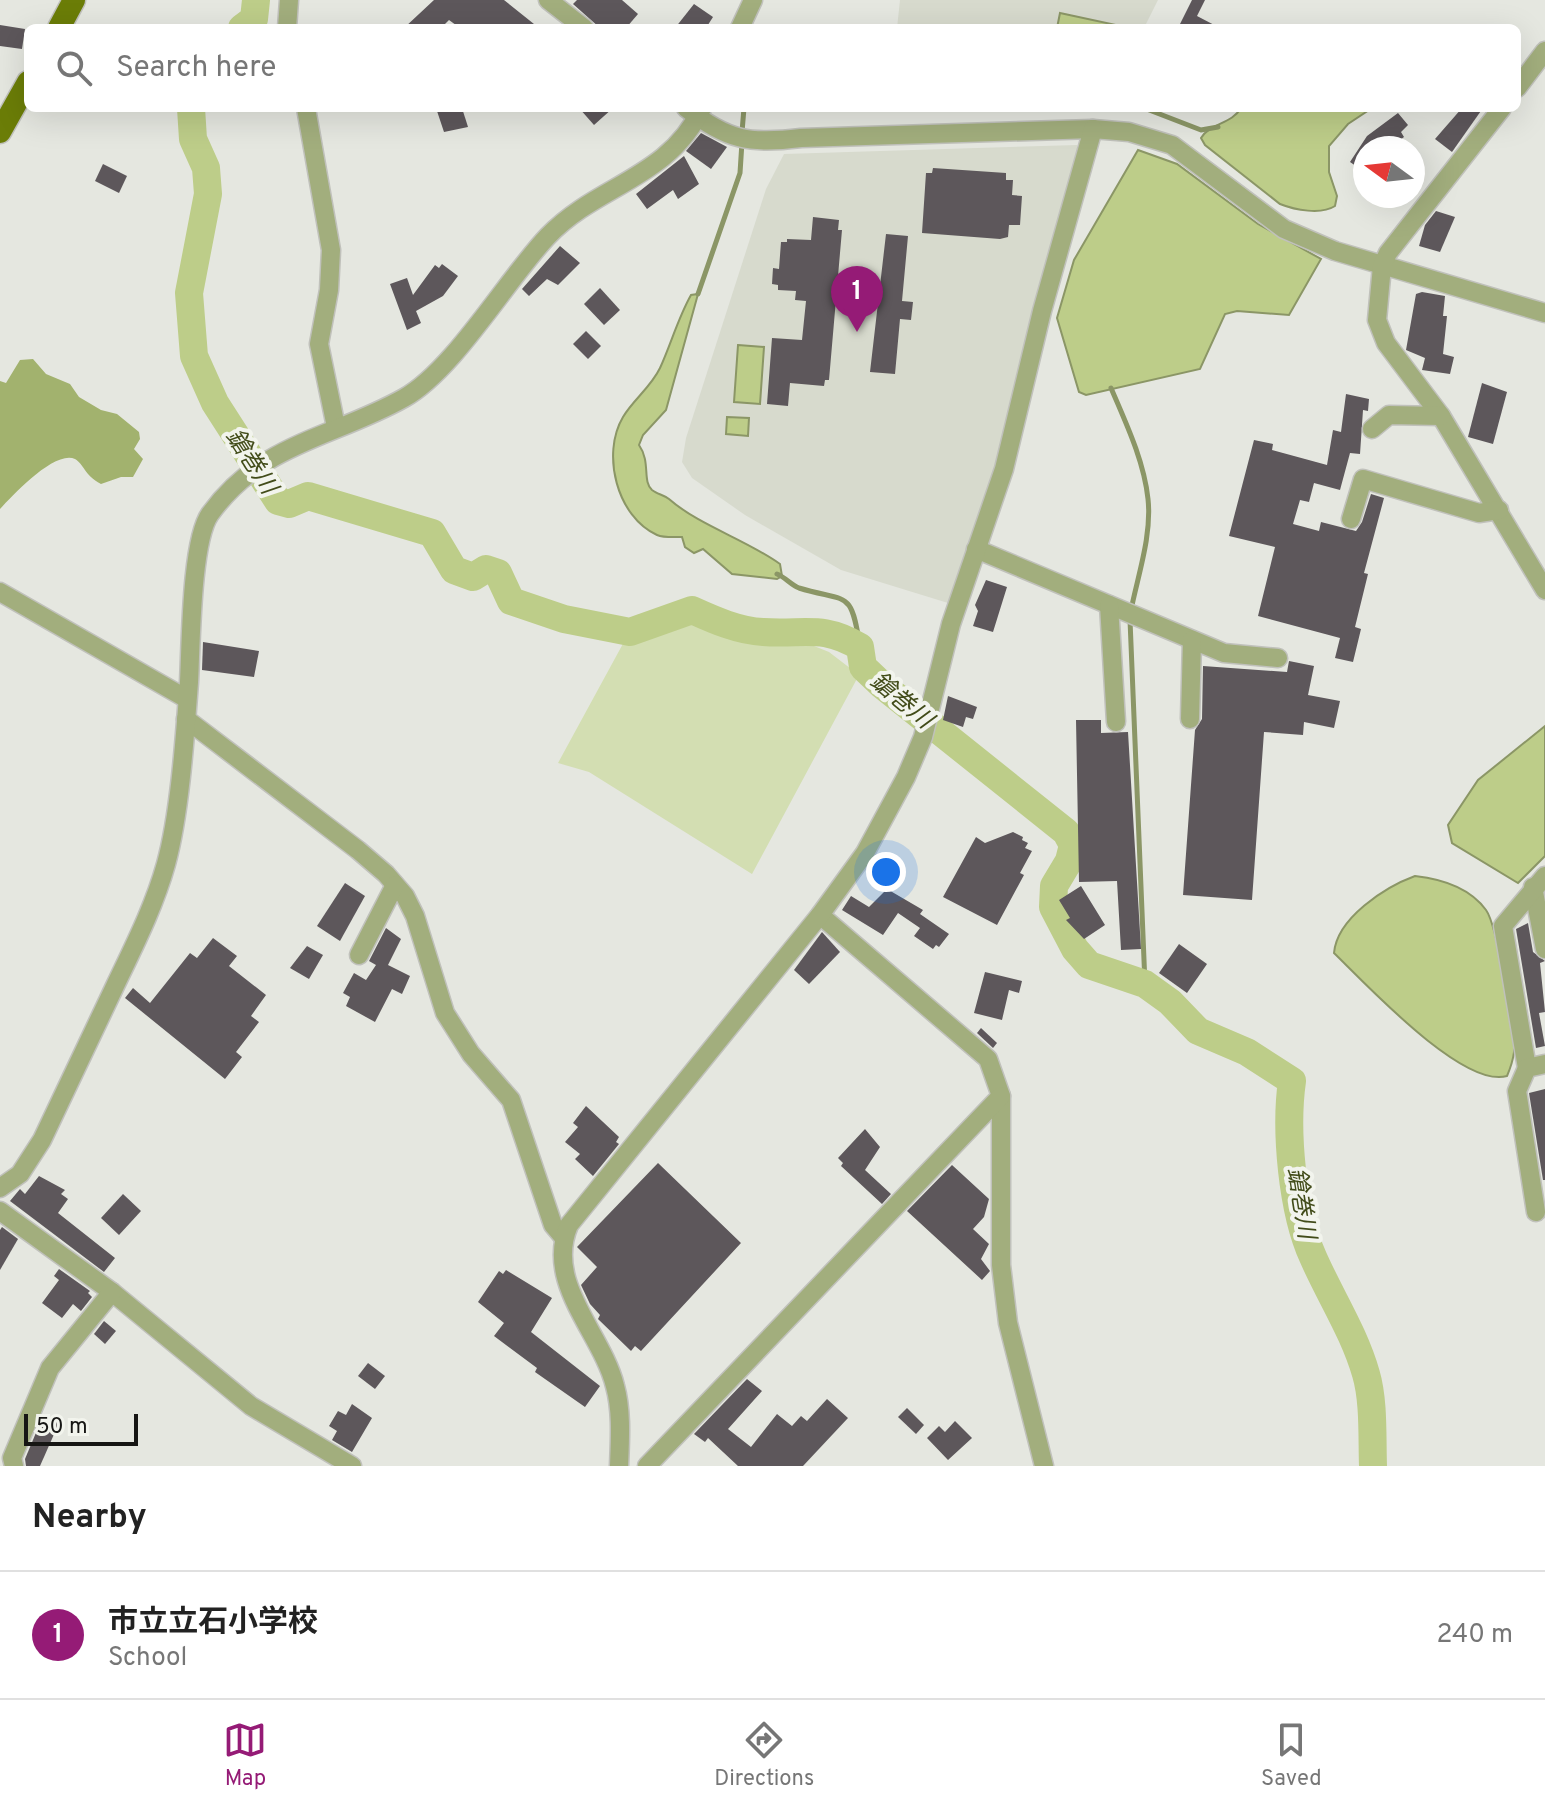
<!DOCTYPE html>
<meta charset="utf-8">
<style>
:root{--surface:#fff;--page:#f6f6f6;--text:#222;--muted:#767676;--line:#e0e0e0;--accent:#951b76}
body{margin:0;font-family:Overpass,"Noto Sans JP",sans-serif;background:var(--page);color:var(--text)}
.compass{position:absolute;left:1353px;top:136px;width:72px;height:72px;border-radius:50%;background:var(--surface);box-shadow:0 8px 32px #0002;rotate:285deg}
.scale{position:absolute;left:24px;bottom:20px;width:114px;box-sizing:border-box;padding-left:8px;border:4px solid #161614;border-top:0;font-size:22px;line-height:28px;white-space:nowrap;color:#161614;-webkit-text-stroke:6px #f2f4ed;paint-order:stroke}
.you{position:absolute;left:886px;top:872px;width:28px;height:28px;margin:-20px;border:6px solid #fff;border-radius:50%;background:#1a73e8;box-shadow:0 0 0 12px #1a73e833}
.badge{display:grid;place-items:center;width:52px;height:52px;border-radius:50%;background:var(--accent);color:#fff;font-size:26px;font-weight:700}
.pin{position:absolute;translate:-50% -66px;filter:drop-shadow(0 2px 4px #0008)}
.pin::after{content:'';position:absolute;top:42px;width:28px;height:24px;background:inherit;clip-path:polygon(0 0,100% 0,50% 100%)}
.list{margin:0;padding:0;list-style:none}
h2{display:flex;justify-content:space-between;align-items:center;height:104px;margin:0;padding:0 32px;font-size:34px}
h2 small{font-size:26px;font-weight:400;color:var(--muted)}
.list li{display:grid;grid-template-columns:52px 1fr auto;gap:24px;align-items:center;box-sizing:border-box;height:128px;padding:0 32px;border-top:2px solid var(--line)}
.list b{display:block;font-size:30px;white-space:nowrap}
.list p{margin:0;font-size:26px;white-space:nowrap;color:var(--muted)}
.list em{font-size:26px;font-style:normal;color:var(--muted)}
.icon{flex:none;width:44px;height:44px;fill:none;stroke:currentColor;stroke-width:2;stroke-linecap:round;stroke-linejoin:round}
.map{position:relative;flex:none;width:1545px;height:1466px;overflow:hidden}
.search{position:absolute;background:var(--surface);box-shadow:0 8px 32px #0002;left:24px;right:24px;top:24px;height:88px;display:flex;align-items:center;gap:20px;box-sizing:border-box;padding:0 28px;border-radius:12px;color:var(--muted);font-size:30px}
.sheet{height:232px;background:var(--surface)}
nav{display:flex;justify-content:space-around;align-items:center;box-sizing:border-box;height:112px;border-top:2px solid var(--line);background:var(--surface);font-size:22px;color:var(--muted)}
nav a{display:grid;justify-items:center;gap:4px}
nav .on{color:var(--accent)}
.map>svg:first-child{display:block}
</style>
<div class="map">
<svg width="1545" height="1466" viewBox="0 0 1545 1466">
<rect width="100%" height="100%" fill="#e5e7e0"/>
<g fill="#d7dacd">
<path d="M900,0H1158L1144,28H897Z"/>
<path d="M1077,145V160L991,491L948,603L841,570L745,515L692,478L682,462L686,438L766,189L784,154Z"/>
</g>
<path fill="#d3deb2" d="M697,619L733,634L799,640L829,652L859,675L752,874L589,772L558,763L625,640L678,620Z"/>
<path fill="#a2b26e" d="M33,359L46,374L70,384L79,397L101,410L117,414L139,432L140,439L134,449L143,459L133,477H121L101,484C84,475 84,464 75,459C55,450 14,494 0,509V381L6,383L20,360Z"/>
<g fill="#bdcd89" stroke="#8b9666" stroke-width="2">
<path d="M1060,13L1116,25V28H1057Z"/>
<path d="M1241,108H1372L1348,124L1329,146V172L1337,196L1335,206C1321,215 1295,210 1280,204L1205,145L1201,138C1210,123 1232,124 1241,108Z"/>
<path d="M1138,150L1177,164L1258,224L1321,259L1289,315L1237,311L1225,314L1200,369L1086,395L1079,392L1057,318L1074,260Z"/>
<path d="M698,294L666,410L643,435L639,445C651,462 642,481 652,490C657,494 664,495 669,499C700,526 745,539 780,564L782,576L777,579L732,574L703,549L694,553L685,547L682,537C675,537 664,538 657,535C617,517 601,454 623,417C633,400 651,387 660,368C671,344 678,318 691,295Z"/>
<path d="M738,345L764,347L760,404L734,402Z"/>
<path d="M727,417L749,418L748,436L726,434Z"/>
<path d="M1545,726V856L1518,883L1452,843L1448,825L1478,780Z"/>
<path d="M1415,876C1442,879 1470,888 1486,910C1497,925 1515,1031 1514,1052C1513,1060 1510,1069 1507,1076C1463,1089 1365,983 1334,953C1337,918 1385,887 1415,876Z"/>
</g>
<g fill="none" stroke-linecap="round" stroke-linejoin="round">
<g stroke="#8b9666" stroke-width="5">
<path d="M1144,108L1201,130L1218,127"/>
<path d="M742,132L744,108"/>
<path d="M698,294L740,173L742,142"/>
<path d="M1111,388C1126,423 1144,461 1148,499C1152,535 1138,575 1131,610"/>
<path d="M777,574C785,577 791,585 799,588C848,603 851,588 860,647"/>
<path d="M1130,620L1145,984"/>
</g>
<g stroke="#bdcd89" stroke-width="28">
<path d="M242,28L254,19L256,0"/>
<path d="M191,108L193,139L206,168L208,194L189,293L194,356L215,403L278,501L289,504L308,496L432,533L454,570L473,577L486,569L498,573L511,601L564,619L630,632L692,610C714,620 739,631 763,632C804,635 822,624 860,647L863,667L882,685L1066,832L1073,845L1069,861L1054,886L1053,907L1075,949L1089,965L1145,984L1170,1002L1198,1031L1247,1052L1292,1081C1285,1130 1292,1211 1313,1257C1330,1296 1354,1332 1366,1374C1374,1401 1372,1438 1373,1466"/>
</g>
</g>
<g fill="#5d575b">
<path d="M434,0H504L539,28H460L449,20L441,28H404Z"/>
<path d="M577,0H622L638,14L626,28H600L573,4Z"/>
<path d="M1192,0H1205L1197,16L1220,28H1178Z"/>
<path d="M694,4L713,17L706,28H675Z"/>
<path d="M0,25L25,29L22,49L0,46Z"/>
<path d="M436,108H462L468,127L444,132Z"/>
<path d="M579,108H613L594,125Z"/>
<path d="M1462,108H1483L1452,152L1435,139Z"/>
<path d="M1398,113L1408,125L1401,132L1404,137L1389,148H1365V172L1350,162L1367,136Z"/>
<path d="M701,133L727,147L711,169L686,151Z"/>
<path d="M684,156L699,184L678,199L673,190L647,209L636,194Z"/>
<path d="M103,164L127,176L119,193L95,181Z"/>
<path d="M933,168L1006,173V180H1013L1012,195L1022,196L1020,225H1009L1008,237L1000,239L922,233L926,173H932Z"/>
<path d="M1436,211L1455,217L1440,252L1419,246L1425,225Z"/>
<path d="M813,217L839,220L838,230H842L829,380H825L824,386L790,383L788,406L767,404L772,338L802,340L806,301L795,300L796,291L778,290V285L772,284L773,268L779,269L781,242H787V239L811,240Z"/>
<path d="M886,234L908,236L902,301L913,302L911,320L900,319L895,374L870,372Z"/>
<path d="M560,246L580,263L558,285L547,279L529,296L522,289Z"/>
<path d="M442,264L458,276L443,296L416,311L421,323L407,330L390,284L407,278L413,295L435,265L439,268Z"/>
<path d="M600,288L620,310L604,325L584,304Z"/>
<path d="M1422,292L1445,296L1443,316H1447L1443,354L1454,357L1450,374L1422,370L1425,358L1406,350L1416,294Z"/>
<path d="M586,331L601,346L588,359L573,344Z"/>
<path d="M1482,383L1507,392L1493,444L1468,437Z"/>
<path d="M1346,394L1369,399L1368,411L1363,410L1360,454L1350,453L1340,490L1314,483L1309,502L1300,500L1293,524L1319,531L1321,522L1356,531L1362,522L1371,494L1384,498L1364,573L1368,574L1355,627L1361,629L1353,662L1335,658L1340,638L1258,616L1275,547L1229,536L1254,440L1273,444L1272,450L1327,465L1333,430L1341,432Z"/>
<path d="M986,580L1007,587L993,632L973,626L978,611L975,605Z"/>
<path d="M203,642L259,651L254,677L202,670Z"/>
<path d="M1289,661L1314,666L1308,695L1340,701L1334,728L1304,722L1303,735L1264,732L1252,900L1183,895L1195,730L1202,719L1203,666L1287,672Z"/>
<path d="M948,696L977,707L973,719L966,717L963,727L943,720Z"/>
<path d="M1076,720H1101V733L1128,732L1141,949L1121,950L1117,881L1079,882Z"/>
<path d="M1013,832L1023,837L1022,840L1028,843L1025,848L1032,851L1020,873L1024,875L997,925L943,897L976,837L985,843Z"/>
<path d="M345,883L365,896L340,941L317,926Z"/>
<path d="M1081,886L1105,925L1084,939L1066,920L1070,918L1059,900Z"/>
<path d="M887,889L923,910L920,914L949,934L939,947L936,945L933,949L914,936L920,928L898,913L883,935L842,910L851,896L869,907Z"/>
<path d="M1528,923L1533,952L1545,961L1540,963L1545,1012L1539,1013L1545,1046L1536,1048L1516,929Z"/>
<path d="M386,928L401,939L388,965L410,976L402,994L392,989L375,1022L346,1006L350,997L343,993L354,973L366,980L376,965L369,961Z"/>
<path d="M822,932L840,952L809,984L794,970Z"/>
<path d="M213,938L237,956L229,966L266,995L251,1016L259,1022L236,1052L242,1057L225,1079L125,998L133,988L150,1003L190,953L197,958Z"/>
<path d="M1179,944L1207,964L1187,993L1159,973Z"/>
<path d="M307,946L323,955L309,979L290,968Z"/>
<path d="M985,972L1022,981L1019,993L1009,990L1002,1020L974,1013Z"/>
<path d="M981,1028L997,1043L993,1048L977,1033Z"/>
<path d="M1545,1089V1180H1543L1529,1093Z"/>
<path d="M586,1106L619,1137L616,1142L619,1144L593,1176L575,1159L580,1154L565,1142L578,1127L573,1123Z"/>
<path d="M865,1129L880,1147L865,1170L891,1194L882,1204L841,1166L843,1163L838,1158Z"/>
<path d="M658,1163L741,1243L641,1351L635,1346L631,1351L598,1319L600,1315L590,1304L581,1285L597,1267L577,1247Z"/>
<path d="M952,1165L989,1199L984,1217L973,1229L989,1244L981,1259L990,1271L982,1280L907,1211Z"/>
<path d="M39,1176L65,1190L61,1194L68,1199L58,1213L115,1258L104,1272L10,1201L20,1189L25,1194Z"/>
<path d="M123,1194L141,1211L119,1235L101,1218Z"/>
<path d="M2,1227L18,1239L0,1270V1230Z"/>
<path d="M59,1269L90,1291L88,1293L92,1297L81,1311L73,1304L62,1318L42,1303L59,1280L54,1276Z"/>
<path d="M506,1270L552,1298L531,1332L600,1386L585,1407L535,1372L537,1368L494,1336L504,1323L478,1302L499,1271L503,1274Z"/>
<path d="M104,1321L116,1331L105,1344L94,1334Z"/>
<path d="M368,1363L385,1376L375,1389L358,1376Z"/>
<path d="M747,1379L762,1391L728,1429L751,1447L777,1414L792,1426L801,1416L807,1421L827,1399L848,1418L803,1466H738L708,1438L705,1442L694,1434Z"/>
<path d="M352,1404L372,1418L352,1452L332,1440L337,1431L329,1426L338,1411L346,1415Z"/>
<path d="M907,1408L924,1425L916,1434L898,1417Z"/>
<path d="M43,1416L59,1423L40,1466H26L25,1459Z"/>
<path d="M955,1421L972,1438L948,1460L927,1438L939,1426L945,1432Z"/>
</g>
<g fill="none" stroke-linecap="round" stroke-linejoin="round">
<defs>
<g id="minor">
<path d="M548,0L584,28"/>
<path d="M287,28L289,0"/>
<path d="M740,28L753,0"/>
<path d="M1517,88L1545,51"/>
<path d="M306,108L331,250L329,290L319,344L336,427"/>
<path d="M686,108C728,141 750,144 801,138L1093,129L1129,132L1172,145L1284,229L1335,251L1545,313"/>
<path d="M1502,108L1388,253L1382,266L1377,320L1386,343L1441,416L1545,590"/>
<path d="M1372,429L1389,415L1441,416"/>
<path d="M1351,519L1363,479L1479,513L1499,510"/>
<path d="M976,549L1224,653L1278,658"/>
<path d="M0,592L187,699"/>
<path d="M1109,605L1116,722"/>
<path d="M186,719L358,850L386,874L405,896L415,916L445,1013L471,1054L511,1100L553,1225L564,1238"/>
<path d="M1190,719L1192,640"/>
<path d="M1533,887L1545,949"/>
<path d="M820,915L988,1059L1001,1096V1265L1008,1323L1044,1466"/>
<path d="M359,955L395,885"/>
<path d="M1527,1068L1503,926L1545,876"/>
<path d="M0,1188L20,1174L42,1140C66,1089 91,1037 115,986C134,946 154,907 166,864C180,813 185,736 189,682C191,645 191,541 210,514C262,442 333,438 404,398C454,370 507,279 548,236C598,184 668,179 702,108"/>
<path d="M0,1211L112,1292L251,1406L352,1466"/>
<path d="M1536,1212L1517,1091L1527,1068L1545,1064"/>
<path d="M14,1466L12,1458L50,1368L112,1292"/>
<path d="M619,1466C620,1440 622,1411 615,1386C602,1333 544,1283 569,1225L820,915L865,853L906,777L923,737L951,624L1004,469L1042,311L1093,129"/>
<path d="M647,1466L1001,1096"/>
</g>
<g id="major">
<path d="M59,28L74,0"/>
<path d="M0,132L28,82"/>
</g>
</defs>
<use href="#minor" stroke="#c0c1bb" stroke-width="21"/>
<use href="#major" stroke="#c0c1bb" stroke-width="25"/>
<use href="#minor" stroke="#a2ae7d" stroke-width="18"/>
<use href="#major" stroke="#6b7d07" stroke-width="22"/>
</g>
<g text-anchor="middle" stroke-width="8" stroke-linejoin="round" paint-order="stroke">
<g font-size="24" font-style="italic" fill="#424c1a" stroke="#f2f4ed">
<text transform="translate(252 461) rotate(57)" y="8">鎗巻川</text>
<text transform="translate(902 700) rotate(40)" y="8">鎗巻川</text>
<text transform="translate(1302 1203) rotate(81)" y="8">鎗巻川</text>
</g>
</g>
</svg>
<svg class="compass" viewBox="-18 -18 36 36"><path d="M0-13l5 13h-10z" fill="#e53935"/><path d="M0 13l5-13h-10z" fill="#767676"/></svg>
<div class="scale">50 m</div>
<div class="you"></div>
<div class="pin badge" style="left:857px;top:332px">1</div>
<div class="search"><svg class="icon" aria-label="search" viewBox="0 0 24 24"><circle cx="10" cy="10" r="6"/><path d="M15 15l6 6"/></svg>Search here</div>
</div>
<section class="sheet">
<h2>Nearby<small></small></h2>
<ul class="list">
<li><span class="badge">1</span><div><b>市立立石小学校</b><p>School</p></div><em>240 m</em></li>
</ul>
</section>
<nav>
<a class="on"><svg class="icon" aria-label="map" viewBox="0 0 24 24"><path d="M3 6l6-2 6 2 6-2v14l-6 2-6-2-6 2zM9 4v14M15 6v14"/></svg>Map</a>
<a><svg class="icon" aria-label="directions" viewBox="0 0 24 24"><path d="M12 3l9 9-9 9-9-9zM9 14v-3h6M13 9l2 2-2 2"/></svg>Directions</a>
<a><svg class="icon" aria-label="saved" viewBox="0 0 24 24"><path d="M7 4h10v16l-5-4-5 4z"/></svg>Saved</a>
</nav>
